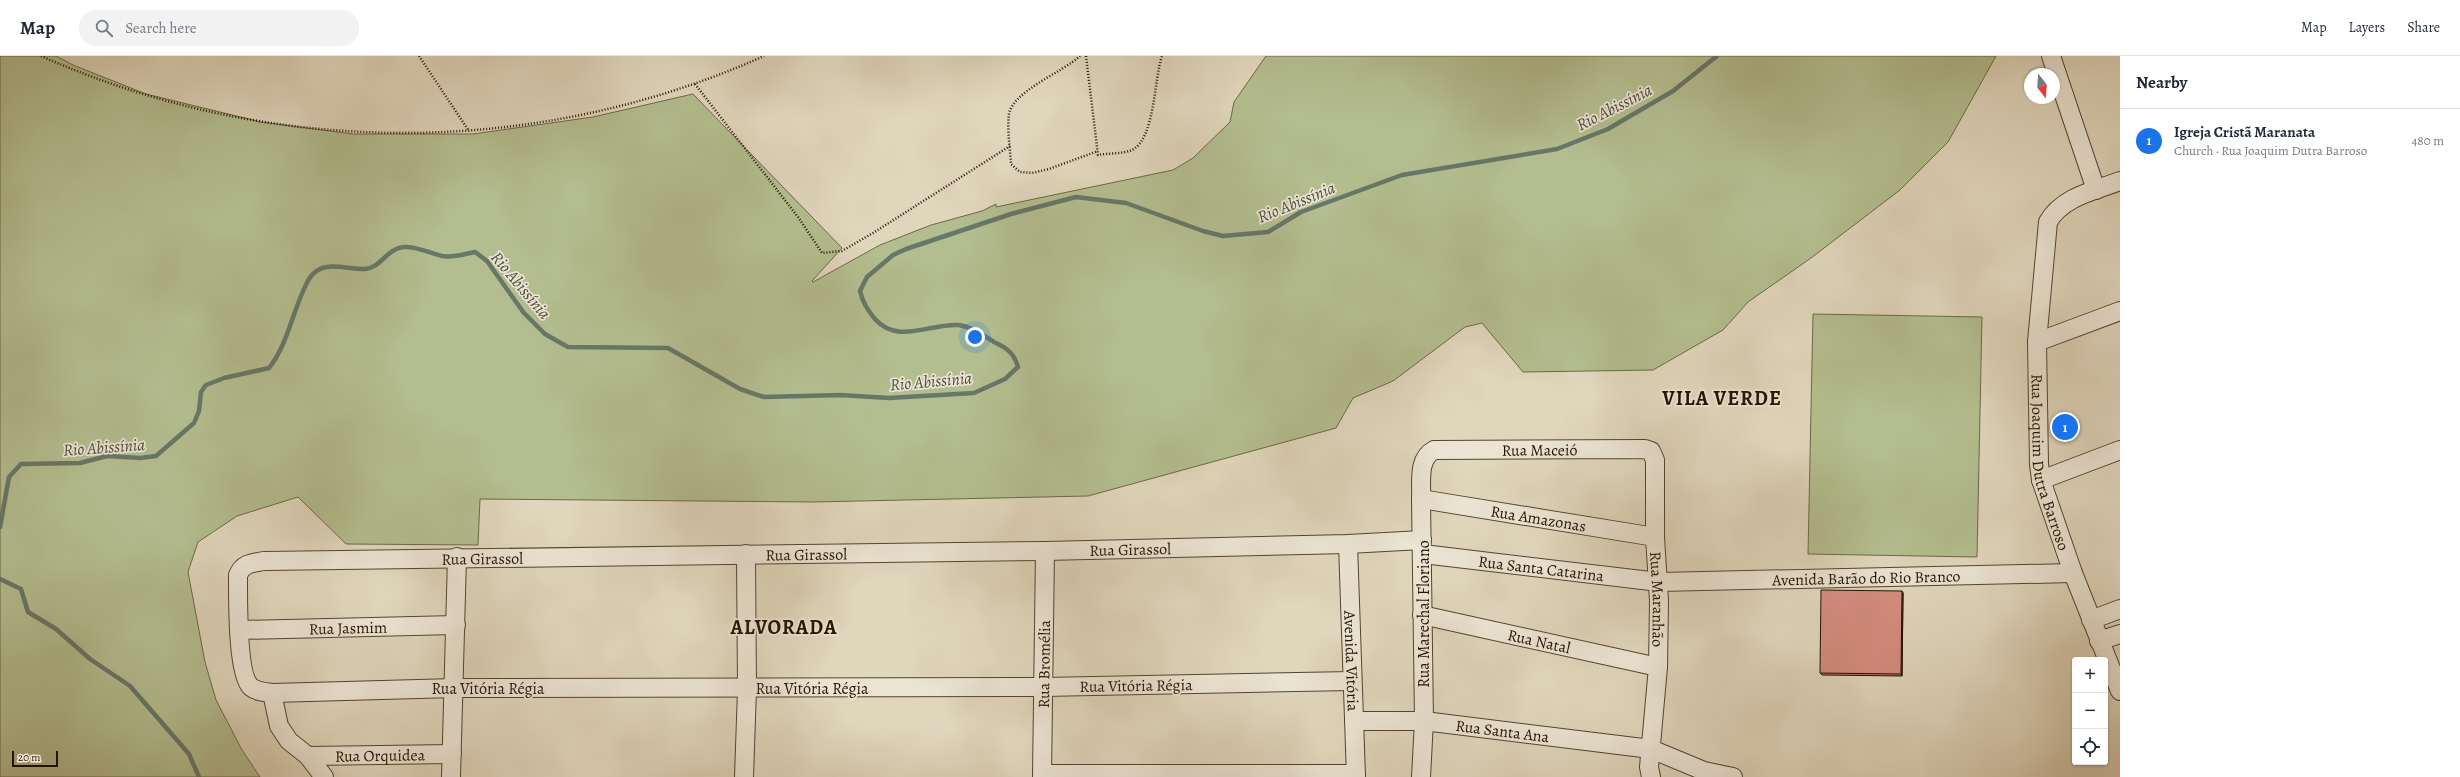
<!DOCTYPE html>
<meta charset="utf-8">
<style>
:root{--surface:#fff;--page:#f2f2f3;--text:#1f2937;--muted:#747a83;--line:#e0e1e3;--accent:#1a73e8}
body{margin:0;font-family:Alegreya,serif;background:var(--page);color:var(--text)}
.controls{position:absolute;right:12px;bottom:12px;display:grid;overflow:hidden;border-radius:4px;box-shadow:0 1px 3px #0004}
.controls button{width:36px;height:36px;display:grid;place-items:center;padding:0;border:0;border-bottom:1px solid var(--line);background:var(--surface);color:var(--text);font:20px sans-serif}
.compass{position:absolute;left:2024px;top:12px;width:36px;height:36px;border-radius:50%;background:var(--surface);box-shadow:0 1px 3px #0004;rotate:163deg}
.scale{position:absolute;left:12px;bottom:10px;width:46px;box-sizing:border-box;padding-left:4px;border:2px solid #241300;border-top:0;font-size:11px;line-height:14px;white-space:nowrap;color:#241300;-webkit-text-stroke:3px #ebe4d3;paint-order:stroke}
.you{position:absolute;left:975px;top:281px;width:14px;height:14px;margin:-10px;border:3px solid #fff;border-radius:50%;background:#1a73e8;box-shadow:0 0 0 6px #1a73e833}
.badge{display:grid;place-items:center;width:26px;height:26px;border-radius:50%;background:var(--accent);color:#fff;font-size:13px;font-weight:700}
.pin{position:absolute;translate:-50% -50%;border:2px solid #fff;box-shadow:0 1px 4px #0006}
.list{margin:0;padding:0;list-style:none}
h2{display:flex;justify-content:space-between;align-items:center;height:52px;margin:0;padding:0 16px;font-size:17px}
h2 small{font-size:13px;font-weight:400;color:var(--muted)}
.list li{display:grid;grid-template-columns:26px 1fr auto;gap:12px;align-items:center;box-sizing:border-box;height:64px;padding:0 16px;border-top:1px solid var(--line)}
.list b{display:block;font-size:15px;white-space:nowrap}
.list p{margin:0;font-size:13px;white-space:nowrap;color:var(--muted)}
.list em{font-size:13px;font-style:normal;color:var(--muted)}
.icon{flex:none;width:22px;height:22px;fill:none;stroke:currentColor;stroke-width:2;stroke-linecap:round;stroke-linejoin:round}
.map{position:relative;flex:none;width:2120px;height:721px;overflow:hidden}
header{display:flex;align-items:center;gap:24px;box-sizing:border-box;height:56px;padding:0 20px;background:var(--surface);border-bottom:1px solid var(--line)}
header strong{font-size:19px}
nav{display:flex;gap:22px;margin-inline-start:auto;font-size:14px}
.search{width:280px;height:36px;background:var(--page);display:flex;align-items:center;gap:10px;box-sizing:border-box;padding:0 14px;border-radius:22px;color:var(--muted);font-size:15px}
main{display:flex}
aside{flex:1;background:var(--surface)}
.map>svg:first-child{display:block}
</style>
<header>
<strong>Map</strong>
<div class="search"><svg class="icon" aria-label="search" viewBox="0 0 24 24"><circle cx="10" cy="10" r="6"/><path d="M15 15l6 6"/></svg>Search here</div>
<nav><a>Map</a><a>Layers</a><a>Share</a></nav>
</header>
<main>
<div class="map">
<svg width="2120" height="721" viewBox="0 0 2120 721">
<rect width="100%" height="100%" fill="#e0d6bc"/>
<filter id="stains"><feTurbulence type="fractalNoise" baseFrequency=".005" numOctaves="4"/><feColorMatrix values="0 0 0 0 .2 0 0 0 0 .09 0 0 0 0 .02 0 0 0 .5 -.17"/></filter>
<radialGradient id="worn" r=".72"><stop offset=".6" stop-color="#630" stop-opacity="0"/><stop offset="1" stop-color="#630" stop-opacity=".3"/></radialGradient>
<g fill="#b3bd8f" stroke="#6c6848">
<path d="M0,0H56L73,9L146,38L261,66L353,78H473L593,61L693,38L842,192L812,225L813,226L880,189L931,169L982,155L996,148V151L1173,114L1193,102L1230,66L1234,46L1266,0H1996L1948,86L1900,134L1811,202L1748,246L1723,274L1653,314L1523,316L1482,267L1465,271L1393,325L1353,342L1336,372L1088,440L813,446L480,443L478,489L346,488L298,441L237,460L198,486L188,516L205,606L216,644L242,694L260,721H0Z"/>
<path d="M1813,258L1982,261L1977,501L1808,498Z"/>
</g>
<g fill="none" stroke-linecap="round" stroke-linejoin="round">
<g stroke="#677768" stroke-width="4.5">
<path d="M0,471L9,421L21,408L80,407L107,400L140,402L156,400L194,367L199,355L201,336L206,329L224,322L269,312C289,287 293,251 309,223C322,202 346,214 365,213C381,212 387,192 404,191C416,190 430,197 442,200C453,202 464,198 475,196L487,205L524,257L545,278L559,286L568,291L668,292L740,333L764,341L841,339L889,342L974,337L1005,323L1018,311C1014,297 1007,292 994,286C983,279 972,271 959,269C930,267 898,289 875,263C867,253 863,247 860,235L867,221L893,199L906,193L1011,158L1076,141L1126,147L1203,175L1223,180L1268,176L1301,156L1402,119L1557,93L1608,73L1673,35L1717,0"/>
<path d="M0,523L21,533L28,556L56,573L90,603L130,630L189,698L199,721"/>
</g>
<defs>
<g id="minor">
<path d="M2051,0L2096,134"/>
<path id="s1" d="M2120,125C2094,135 2062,141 2048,166L2037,286L2039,408L2041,424L2073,517L2120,635"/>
<path d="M2037,286L2120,255"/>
<path d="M2041,424L2120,394"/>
<path id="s2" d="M1421,443L1655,481"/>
<path id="s3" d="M1348,488L1356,721"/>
<path id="s4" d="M1423,498L1659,526L2073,517"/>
<path id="s5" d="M1422,559L1658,611"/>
<path d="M2091,564L2120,553"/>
<path id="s6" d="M239,574L456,569"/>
<path d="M2099,585L2120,578"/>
<path id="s7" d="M1352,625L1043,631L455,632L272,637C265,636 257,636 251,631C237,619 238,540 238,519C243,507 252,507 264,505L1045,495L1348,488L1422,484"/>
<path d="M272,637L279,670L289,685L308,700L324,721"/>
<path id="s8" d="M1354,665H1424L1651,693L1704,715L1733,721"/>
<path id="s9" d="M308,700L452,698"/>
<path d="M1043,718H1356"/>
<path d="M451,721L457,501"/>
<path d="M744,721L747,633L746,498"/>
<path id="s10" d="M1042,721L1045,495"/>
<path id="s11" d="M1421,721L1424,665L1421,443C1422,427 1417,403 1434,394L1645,393L1651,395L1655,404V481L1659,545L1658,611L1649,711L1651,721"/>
</g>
</defs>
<use href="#minor" stroke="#53442f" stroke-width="20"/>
<g stroke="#241300" stroke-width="2.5" stroke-dasharray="1 2" stroke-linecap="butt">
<path d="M41,0C271,102 534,103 764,0"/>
<path d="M419,0L469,75"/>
<path d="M1080,0C1063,16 1013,35 1009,58C1007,74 1010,92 1011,108L1020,116L1032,117L1049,113L1098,95"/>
<path d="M1086,0L1098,99C1108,97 1123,98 1132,94C1155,83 1154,23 1162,0"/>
<path d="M695,28L798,161L822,197L842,195L873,177L1010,90"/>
</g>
<use href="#minor" stroke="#ebe4d3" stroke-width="18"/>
</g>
<path fill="#b7796d" stroke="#241300" d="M1902,535L1903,537L1902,620L1822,619L1820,617Z"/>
<path fill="#956359" stroke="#241300" d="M1902,535L1903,537L1902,620L1901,618Z"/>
<path fill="#d58d7f" stroke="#241300" d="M1821,534L1902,535L1901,618L1820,617Z"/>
<g text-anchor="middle" stroke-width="3.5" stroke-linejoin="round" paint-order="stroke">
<g font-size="16" fill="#241300" stroke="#ebe4d3">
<text dy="6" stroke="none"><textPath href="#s11" startOffset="437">Rua Maceió</textPath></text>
<text dy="6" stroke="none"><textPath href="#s1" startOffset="327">Rua Joaquim Dutra Barroso</textPath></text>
<text dy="6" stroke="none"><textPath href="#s2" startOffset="119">Rua Amazonas</textPath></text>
<text dy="6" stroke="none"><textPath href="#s7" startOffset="2114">Rua Girassol</textPath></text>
<text dy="6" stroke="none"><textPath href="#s7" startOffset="1790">Rua Girassol</textPath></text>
<text dy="6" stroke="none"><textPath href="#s7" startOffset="1466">Rua Girassol</textPath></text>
<text dy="6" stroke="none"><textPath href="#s4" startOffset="119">Rua Santa Catarina</textPath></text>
<text dy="6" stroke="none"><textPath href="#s4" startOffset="445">Avenida Barão do Rio Branco</textPath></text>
<text dy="6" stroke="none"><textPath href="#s11" startOffset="698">Rua Maranhão</textPath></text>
<text transform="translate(1423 558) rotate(-90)" y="6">Rua Marechal Floriano</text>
<text dy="6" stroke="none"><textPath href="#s6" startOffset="109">Rua Jasmim</textPath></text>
<text dy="6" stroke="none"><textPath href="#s5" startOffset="120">Rua Natal</textPath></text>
<text dy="6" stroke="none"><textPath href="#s3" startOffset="117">Avenida Vitória</textPath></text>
<text dy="6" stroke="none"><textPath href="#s10" startOffset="113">Rua Bromélia</textPath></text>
<text transform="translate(1136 629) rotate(-1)" y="6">Rua Vitória Régia</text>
<text x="488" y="638">Rua Vitória Régia</text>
<text x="812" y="638">Rua Vitória Régia</text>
<text dy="6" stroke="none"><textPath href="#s8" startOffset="149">Rua Santa Ana</textPath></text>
<text dy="6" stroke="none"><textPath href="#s9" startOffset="72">Rua Orquidea</textPath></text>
</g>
<g font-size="17" font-style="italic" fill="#4b4d3d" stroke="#ebe4d3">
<text transform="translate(1614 51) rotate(-27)" y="6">Rio Abissínia</text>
<text transform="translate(1296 146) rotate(-22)" y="6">Rio Abissínia</text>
<text transform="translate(521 229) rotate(50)" y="6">Rio Abissínia</text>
<text transform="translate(931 325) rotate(-5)" y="6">Rio Abissínia</text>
<text transform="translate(104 391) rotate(-4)" y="6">Rio Abissínia</text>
</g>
<g font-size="20" font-weight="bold" letter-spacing="1" fill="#241300" stroke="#ebe4d3">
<text x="1722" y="349">VILA VERDE</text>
<text x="784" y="578">ALVORADA</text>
</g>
</g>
<rect width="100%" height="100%" filter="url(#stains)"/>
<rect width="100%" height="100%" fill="url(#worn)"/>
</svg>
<div class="controls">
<button>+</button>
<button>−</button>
<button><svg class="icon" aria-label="locate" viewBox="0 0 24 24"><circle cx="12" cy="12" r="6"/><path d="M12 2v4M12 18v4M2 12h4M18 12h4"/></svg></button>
</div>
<svg class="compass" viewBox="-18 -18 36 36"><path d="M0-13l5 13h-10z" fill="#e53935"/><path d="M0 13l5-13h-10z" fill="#747a83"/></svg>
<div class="scale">20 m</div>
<div class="you"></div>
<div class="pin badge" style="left:2065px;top:371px">1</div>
</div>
<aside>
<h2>Nearby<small></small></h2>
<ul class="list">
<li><span class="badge">1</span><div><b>Igreja Cristã Maranata</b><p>Church · Rua Joaquim Dutra Barroso</p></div><em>480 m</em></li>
</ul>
</aside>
</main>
